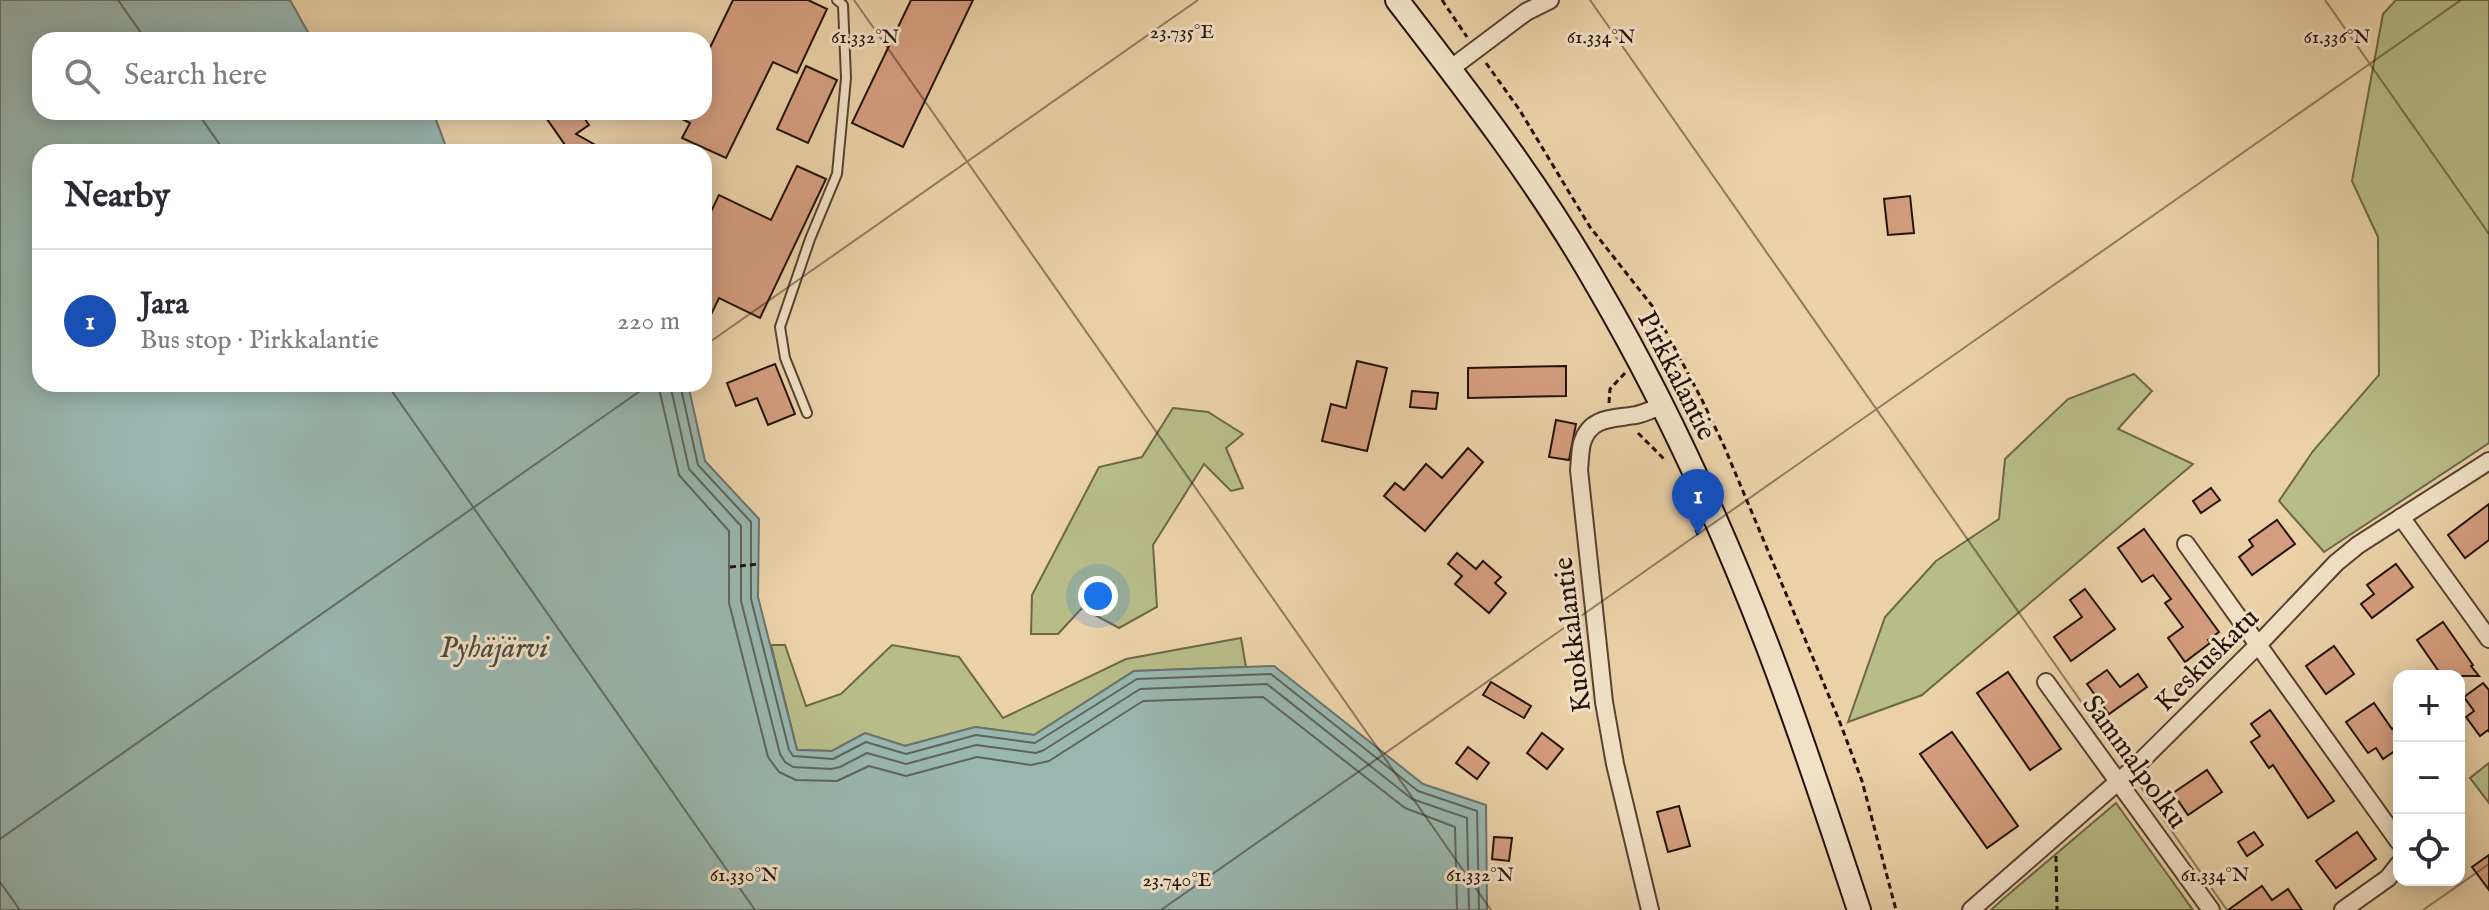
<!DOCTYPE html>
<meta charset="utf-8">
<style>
:root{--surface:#fff;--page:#f2f2f3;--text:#2b2b33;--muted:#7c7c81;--line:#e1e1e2;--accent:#8f2418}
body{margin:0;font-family:"IM FELL English",serif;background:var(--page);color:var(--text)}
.controls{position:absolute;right:24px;bottom:24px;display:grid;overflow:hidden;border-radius:16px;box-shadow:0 4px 20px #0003}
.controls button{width:72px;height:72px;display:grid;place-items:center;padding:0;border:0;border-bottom:2px solid var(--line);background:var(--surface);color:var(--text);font:40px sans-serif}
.you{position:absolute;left:1098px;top:596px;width:28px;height:28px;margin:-20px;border:6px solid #fff;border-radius:50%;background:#1a73e8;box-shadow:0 0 0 12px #1a73e833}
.badge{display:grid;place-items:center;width:52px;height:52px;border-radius:50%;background:var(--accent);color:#fff;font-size:26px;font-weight:700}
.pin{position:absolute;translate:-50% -66px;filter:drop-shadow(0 2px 4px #0008)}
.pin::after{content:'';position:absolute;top:42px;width:28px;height:24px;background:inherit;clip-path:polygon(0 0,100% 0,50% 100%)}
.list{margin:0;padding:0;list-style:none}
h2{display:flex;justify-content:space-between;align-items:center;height:104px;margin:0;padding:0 32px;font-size:34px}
h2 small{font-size:26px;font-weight:400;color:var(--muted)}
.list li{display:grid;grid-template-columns:52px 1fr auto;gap:24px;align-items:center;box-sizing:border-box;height:144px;padding:0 32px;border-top:2px solid var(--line)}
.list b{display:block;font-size:30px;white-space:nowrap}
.list p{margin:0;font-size:26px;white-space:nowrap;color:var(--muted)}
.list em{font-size:26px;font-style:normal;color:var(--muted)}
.icon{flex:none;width:44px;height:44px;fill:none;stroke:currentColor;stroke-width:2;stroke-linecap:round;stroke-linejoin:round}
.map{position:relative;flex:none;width:2489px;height:910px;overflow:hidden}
.search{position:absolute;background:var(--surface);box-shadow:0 4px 20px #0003;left:32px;top:32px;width:680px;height:88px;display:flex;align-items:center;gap:20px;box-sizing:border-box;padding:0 28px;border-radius:24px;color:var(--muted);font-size:30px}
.panel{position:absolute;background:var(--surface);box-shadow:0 4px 20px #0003;left:32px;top:144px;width:680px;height:248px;border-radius:24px}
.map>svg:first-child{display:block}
</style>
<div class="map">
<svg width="2489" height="910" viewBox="0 0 2489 910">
<rect width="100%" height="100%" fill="#ead1a8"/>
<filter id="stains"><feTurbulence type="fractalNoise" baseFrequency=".0025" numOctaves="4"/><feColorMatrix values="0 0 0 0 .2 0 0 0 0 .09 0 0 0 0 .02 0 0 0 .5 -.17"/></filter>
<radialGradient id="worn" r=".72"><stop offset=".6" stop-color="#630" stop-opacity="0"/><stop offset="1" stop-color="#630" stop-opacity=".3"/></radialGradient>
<g fill="#b7bc88" stroke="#6d6748" stroke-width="2">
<path d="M2396,0H2489V443L2324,552L2279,501L2313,451L2379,375L2378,237L2352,181L2383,14Z"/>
<path d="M2134,374L2152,391L2118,429L2193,464L1922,695L1848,722L1885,617L1936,561L1999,519L2005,459L2068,399Z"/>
<path d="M1173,408L1208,412L1243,434L1226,448L1243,488L1231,491L1204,464L1153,545L1157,607L1119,628L1082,608L1058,634H1031L1032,595L1099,467L1142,457Z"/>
<path d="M1241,638L1246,667L1134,671L1034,735L975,727L905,746L865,733L832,751L797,750L771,645H785L806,706L841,694L892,645L959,657L1003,718L1126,659Z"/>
<path d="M2489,763V803L2470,778Z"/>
<path d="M2116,803L2193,910H1991L2003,899Z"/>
</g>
<path fill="#99b6af" stroke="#6a746c" stroke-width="2" d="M0,0H290L309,34L322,40H40V112H433L448,152H40V384H688L705,461L759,519L758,597L797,750L832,751L865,733L905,746L975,727L1034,735L1134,671L1274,666L1423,784L1486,805L1487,910H0Z"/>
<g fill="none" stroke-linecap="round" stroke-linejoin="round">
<g stroke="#5e645c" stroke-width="2">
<path d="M658,384L679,475L729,531V603L768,757L779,772L796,780L837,781L869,766L906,776L977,757L1031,765L1049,761L1143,701L1263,697L1405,808L1455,827L1457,910"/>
<path d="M670,384L689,469L741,526V601L780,754L785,762L793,767L831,769L840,767L867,753L906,764L976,745L1036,753L1044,750L1140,689L1267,684L1412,799L1467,818L1469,910"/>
<path d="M680,384L698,465L751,522V599L789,750L793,756L833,759L866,742L906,754L976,735L1035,743L1137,679L1271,674L1418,791L1477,811L1479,910"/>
</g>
</g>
<g fill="#d59d7f" stroke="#231208" stroke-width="2">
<path d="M733,0H808L827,9L797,73L773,62L726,158L682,138L690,123L668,112H704V60Z"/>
<path d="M911,0H973L903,147L852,123Z"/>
<path d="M806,66L837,80L808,143L777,129Z"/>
<path d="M542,112H580L589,125L576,134L608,152H570Z"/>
<path d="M797,166L826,179L760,318L719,298L704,329V226L719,195L771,220Z"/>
<path d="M1910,196L1914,233L1888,235L1884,199Z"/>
<path d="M1357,361L1387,368L1367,451L1322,441L1331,404L1346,408Z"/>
<path d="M775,364L795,414L768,425L757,398L736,406L727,383Z"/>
<path d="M1566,366V396L1468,398V368Z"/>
<path d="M1412,391L1438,393L1436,409L1410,407Z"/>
<path d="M1556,420L1576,424L1569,460L1549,457Z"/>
<path d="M1468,448L1483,462L1425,531L1384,496L1395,483L1404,490L1426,464L1442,478Z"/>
<path d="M2211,488L2220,500L2201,513L2193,501Z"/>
<path d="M2489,504V540L2465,558L2448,535Z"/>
<path d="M2277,520L2295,544L2252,575L2239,557L2253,546L2249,540Z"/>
<path d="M2144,529L2219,632L2208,640L2210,643L2185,662L2168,638L2183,627L2165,603L2171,599L2153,575L2142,582L2118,548Z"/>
<path d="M1457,553L1476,569L1483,561L1501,577L1495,583L1506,593L1489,613L1455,584L1462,576L1448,564Z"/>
<path d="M2396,564L2413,587L2372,618L2361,604L2374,594L2367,585Z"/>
<path d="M2085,589L2115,629L2071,661L2054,637L2082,617L2070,600Z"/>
<path d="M2443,622L2473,665L2471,666L2479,676H2442L2417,640Z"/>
<path d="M2334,646L2354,674L2326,694L2306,666Z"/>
<path d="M2107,670L2120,687L2138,674L2147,687L2109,714L2087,684Z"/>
<path d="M2008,672L2061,749L2030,770L1977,693Z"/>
<path d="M1491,682L1531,706L1524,718L1483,695Z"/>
<path d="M2483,683L2489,690V732L2488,730L2480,736L2466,717L2474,711L2464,697Z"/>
<path d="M2374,703L2392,729L2399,724V748L2383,759L2376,748L2368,753L2346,722Z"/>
<path d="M2270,710L2334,801L2308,818L2273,765L2269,768L2251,742L2260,736L2251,724Z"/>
<path d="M1952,732L2018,826L1987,848L1920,754Z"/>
<path d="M1542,733L1563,749L1547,769L1527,753Z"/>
<path d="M1468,747L1489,763L1477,779L1456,763Z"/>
<path d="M2207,770L2222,792L2188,815L2173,793Z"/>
<path d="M1679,806L1690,846L1668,852L1657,812Z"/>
<path d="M2254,832L2263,845L2247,856L2238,842Z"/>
<path d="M2357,832L2376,859L2336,888L2316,861Z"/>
<path d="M1494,837L1512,838L1509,861L1492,859Z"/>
<path d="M2489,855V890L2472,867Z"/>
<path d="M2262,886L2272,900L2288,889L2302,910H2228Z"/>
</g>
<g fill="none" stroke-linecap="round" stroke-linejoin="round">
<defs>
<path id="lane" d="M807,413L785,358L780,327L810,239L837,174L846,78L843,5L837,0"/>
<g id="street">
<path d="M1450,69L1526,12L1550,0"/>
<path d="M2401,517L2489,639"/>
<path d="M2186,544L2399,842"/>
<path d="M2046,682L2211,910"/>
<path d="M1650,910L1615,764L1604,702L1579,470C1580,461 1580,451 1582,443C1590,416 1614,419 1636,415C1645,413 1653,409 1661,406"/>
<path d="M1971,910L2136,766L2258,645L2336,563L2358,545L2489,461"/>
<path d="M2343,910L2388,878L2399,864"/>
</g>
<path id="secondary" d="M1397,0C1468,92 1540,185 1598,287C1664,400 1719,520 1766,642C1800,730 1829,820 1859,910"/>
</defs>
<use href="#lane" stroke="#554230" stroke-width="12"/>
<use href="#street" stroke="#554230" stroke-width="20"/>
<use href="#secondary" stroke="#231208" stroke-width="26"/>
<g stroke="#231208" stroke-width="3" stroke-dasharray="6 4" stroke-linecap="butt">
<path d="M1442,0L1467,37"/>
<path d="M1486,63L1519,109L1590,227L1653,307L1702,400L1724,446L1839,720L1862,781L1896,910"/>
<path d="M1656,355L1673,345"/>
<path d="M1609,403L1610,389L1625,373"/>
<path d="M1638,433L1664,459"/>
<path d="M1692,520L1698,535"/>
<path d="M730,567L759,564"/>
<path d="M2056,856L2057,910"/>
</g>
<use href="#lane" stroke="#f1e1c6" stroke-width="8"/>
<use href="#street" stroke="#f1e1c6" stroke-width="16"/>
<use href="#secondary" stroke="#f1e1c6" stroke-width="22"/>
</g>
<path fill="none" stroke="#231208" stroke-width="2" stroke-opacity="0.45" d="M118,0L146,40M854,0L1491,910M1590,0L2227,910M2325,0L2489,234M197,112L225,152M704,346L1198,0M387,384L755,910M0,839L650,384M0,882L20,910M1161,910L2461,0M2423,910L2489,864"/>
<g text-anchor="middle" stroke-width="6" stroke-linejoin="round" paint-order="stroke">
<g font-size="28" fill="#231208" stroke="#f1e1c6">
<text transform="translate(1678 375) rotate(63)" y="10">Pirkkalantie</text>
<text transform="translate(1571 635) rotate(-97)" y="10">Kuokkalantie</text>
<text transform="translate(2206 659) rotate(-45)" y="10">Keskuskatu</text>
<text transform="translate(2136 761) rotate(54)" y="10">Sammalpolku</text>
</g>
<g font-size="30" font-style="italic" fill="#4c4b42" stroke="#f1e1c6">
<text x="494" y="657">Pyhäjärvi</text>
</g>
</g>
<g font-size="20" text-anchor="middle" fill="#231208" stroke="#f1e1c6" stroke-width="6" stroke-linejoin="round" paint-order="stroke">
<text x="1182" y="38">23.735°E</text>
<text x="2337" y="43">61.336°N</text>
<text x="865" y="43">61.332°N</text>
<text x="1601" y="43">61.334°N</text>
<text x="744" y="881">61.330°N</text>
<text x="1480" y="881">61.332°N</text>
<text x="2215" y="881">61.334°N</text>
<text x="1177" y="886">23.740°E</text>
</g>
<rect width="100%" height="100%" filter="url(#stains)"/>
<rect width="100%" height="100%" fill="url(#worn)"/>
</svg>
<div class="controls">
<button>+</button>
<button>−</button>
<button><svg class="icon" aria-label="locate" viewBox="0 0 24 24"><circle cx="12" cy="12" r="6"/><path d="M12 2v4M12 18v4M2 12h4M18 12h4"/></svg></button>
</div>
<div class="you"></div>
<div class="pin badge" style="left:1698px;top:535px;background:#1a4fb4">1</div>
<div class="search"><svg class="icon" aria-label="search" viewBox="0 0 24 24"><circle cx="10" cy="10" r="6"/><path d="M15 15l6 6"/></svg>Search here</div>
<section class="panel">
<h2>Nearby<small></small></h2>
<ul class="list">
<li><span class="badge" style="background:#1a4fb4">1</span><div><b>Jara</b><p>Bus stop · Pirkkalantie</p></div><em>220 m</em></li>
</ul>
</section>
</div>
